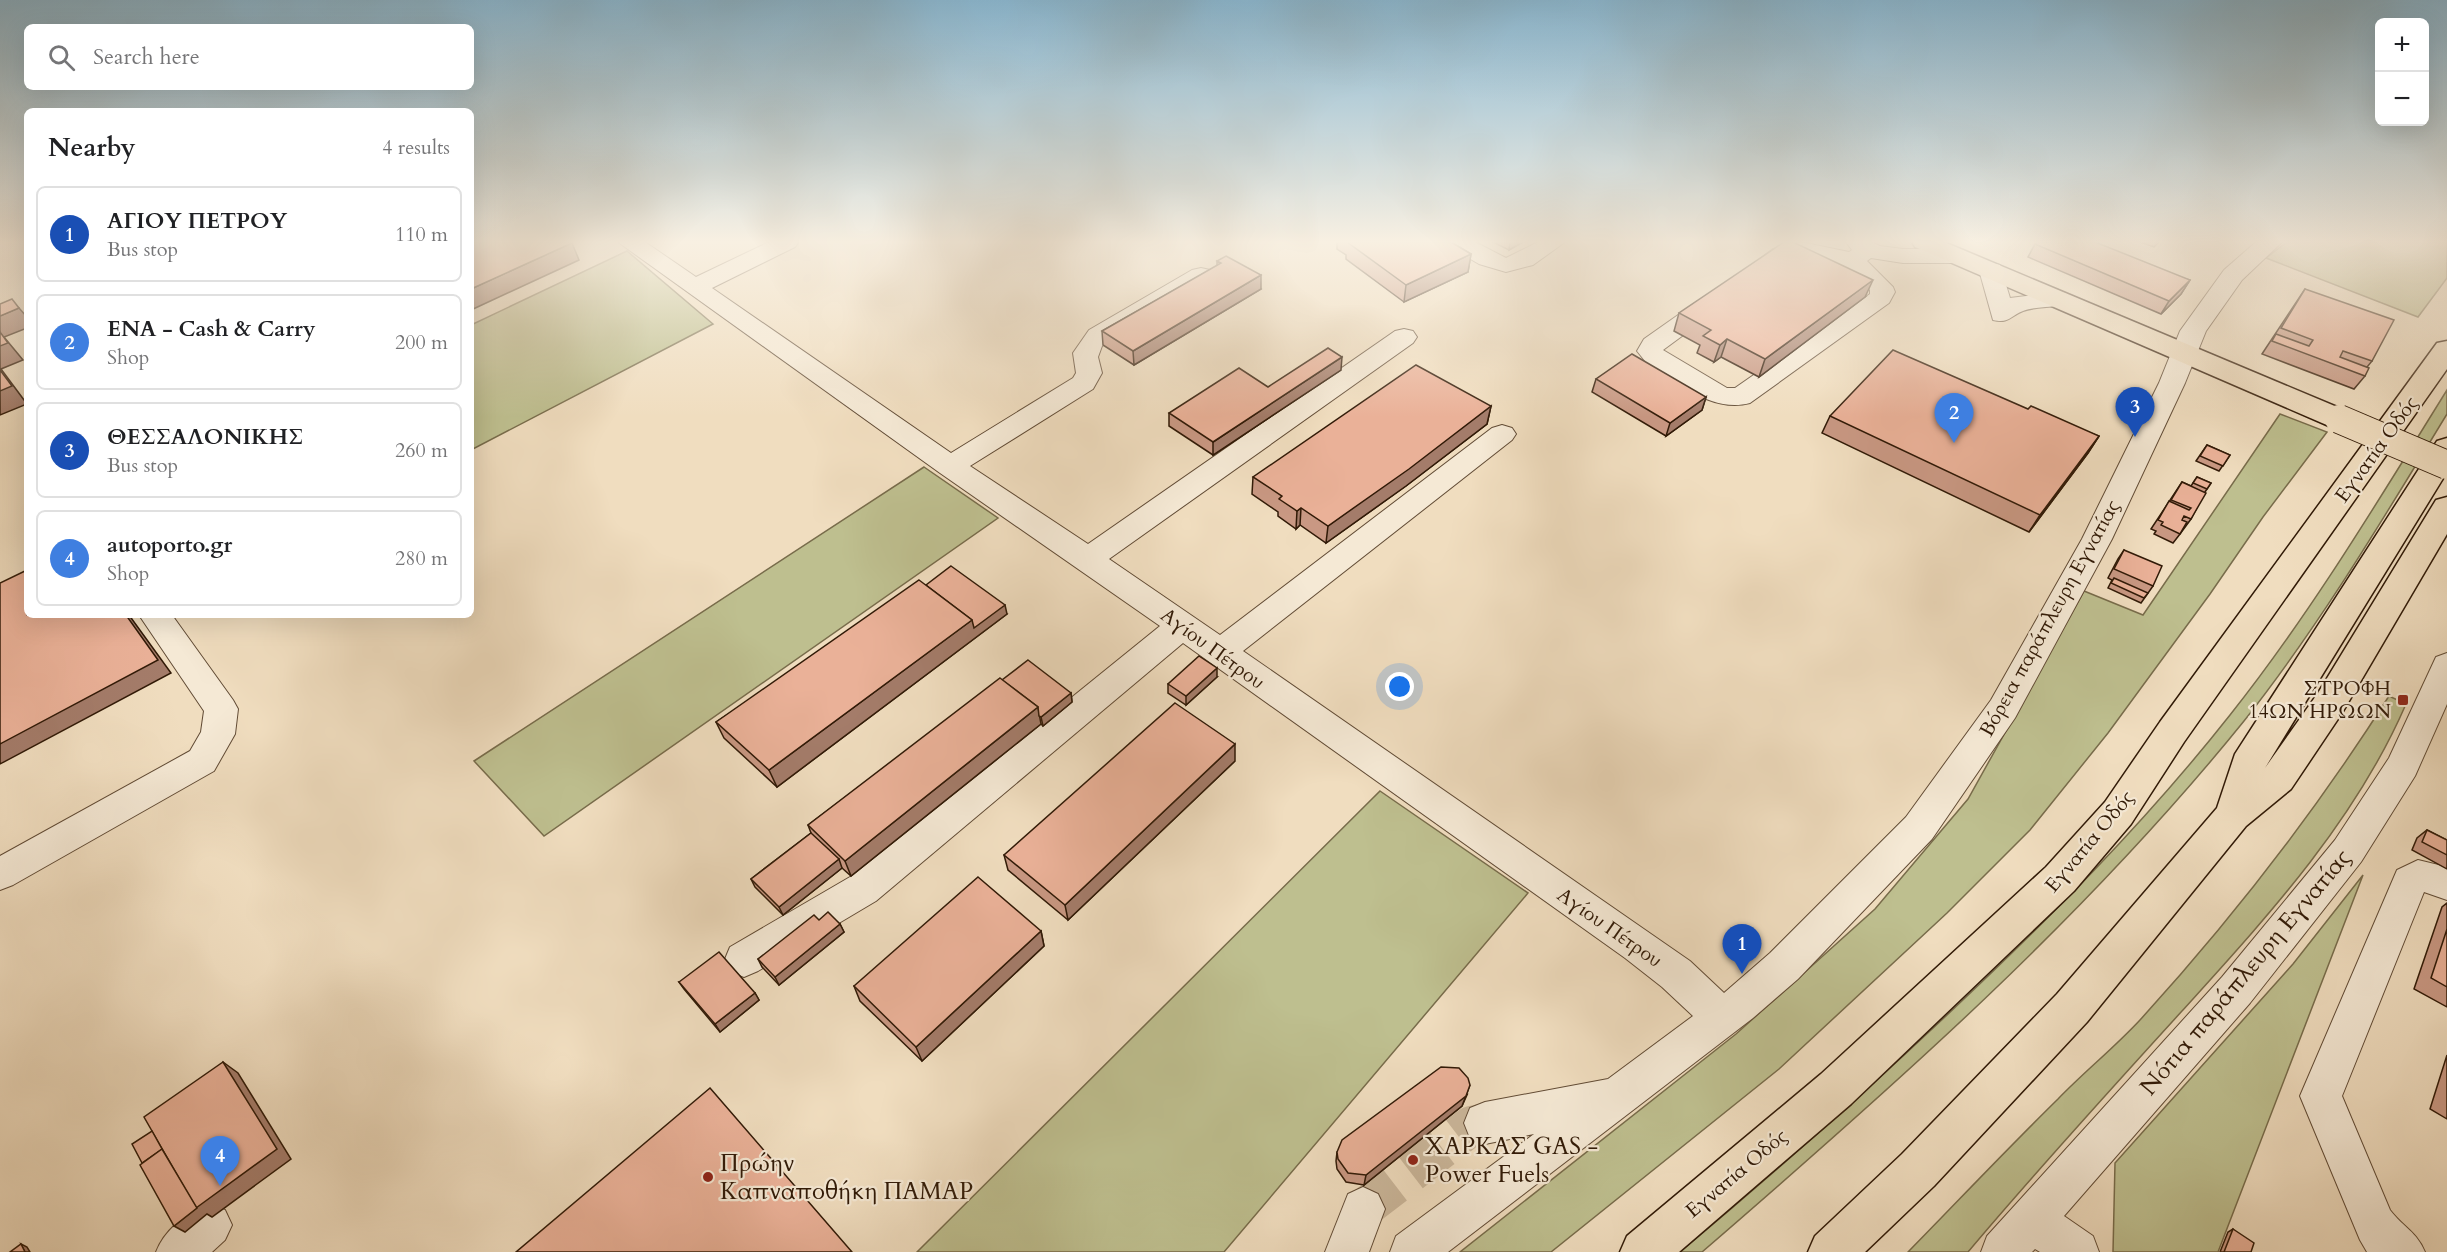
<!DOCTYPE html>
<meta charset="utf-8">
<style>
:root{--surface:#fff;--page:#f2f2f2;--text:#202124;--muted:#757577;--line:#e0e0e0;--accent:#8f2418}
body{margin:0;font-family:Cardo,serif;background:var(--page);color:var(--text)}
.controls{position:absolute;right:18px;top:18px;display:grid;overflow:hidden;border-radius:9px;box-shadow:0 6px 24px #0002}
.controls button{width:54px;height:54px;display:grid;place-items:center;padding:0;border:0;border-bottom:2px solid var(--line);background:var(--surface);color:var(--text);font:30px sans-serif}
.you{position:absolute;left:1400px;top:687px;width:21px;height:21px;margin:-15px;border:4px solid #fff;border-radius:50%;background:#1a73e8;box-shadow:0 0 0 9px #1a73e833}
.badge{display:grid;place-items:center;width:39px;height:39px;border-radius:50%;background:var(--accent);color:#fff;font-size:20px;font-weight:700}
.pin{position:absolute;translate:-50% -50px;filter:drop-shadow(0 2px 3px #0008)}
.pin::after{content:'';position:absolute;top:32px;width:21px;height:18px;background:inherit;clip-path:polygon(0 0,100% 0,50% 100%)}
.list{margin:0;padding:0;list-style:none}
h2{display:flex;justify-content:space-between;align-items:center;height:78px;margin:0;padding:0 24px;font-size:26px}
h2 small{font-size:20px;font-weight:400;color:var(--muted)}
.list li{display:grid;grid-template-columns:39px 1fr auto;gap:18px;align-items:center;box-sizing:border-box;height:96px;margin:0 12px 12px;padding:0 12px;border:2px solid var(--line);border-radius:9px}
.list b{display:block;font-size:22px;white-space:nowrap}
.list p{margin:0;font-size:20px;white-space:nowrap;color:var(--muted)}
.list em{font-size:20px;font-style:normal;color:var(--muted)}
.icon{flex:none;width:33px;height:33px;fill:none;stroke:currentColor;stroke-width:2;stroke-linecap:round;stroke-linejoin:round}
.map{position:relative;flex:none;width:2447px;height:1252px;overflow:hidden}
.search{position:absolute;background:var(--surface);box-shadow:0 6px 24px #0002;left:24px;top:24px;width:450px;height:66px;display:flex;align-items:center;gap:15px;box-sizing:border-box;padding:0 21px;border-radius:9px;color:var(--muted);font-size:22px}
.panel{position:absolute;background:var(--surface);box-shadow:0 6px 24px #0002;left:24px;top:108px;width:450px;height:510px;border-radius:9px}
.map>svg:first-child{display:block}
</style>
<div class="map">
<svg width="2447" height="1252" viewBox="0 0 2447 1252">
<rect width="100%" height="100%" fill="#f0ddbf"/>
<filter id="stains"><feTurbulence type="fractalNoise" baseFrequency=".00333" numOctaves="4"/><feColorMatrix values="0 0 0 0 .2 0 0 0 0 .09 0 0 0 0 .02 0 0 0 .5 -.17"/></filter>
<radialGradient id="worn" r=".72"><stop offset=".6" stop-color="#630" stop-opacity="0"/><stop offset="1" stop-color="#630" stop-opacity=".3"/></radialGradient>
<g fill="#bebf8f" stroke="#786c4b" stroke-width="1.5">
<path d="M2287,242H2447V278L2418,317L2266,258Z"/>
<path d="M627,251L713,324L471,450V325Z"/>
<path d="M2447,390V414C2383,519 2320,625 2244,721C2085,918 1893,1087 1702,1252H1680C1771,1176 1860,1097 1946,1016C2047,921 2144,824 2230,715C2311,613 2378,501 2447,390Z"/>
<path d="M2280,414L2327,432L2263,517L2210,594L2108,733L2030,830L1947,913L1779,1069L1551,1252H1460L1736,1034L1875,909L1968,799L2084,591L2143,615Z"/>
<path d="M924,467L998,518L544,836L474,761Z"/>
<path d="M2389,696L2406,704C2355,822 2267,917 2182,1011C2110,1090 2037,1170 1968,1252H1908C1958,1201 2007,1149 2058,1099C2084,1072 2114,1048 2140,1020C2232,919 2316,811 2389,696Z"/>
<path d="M1380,791L1528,893L1224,1252H917Z"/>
<path d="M2363,875L2218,1252H2113L2115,1163L2293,964Z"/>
</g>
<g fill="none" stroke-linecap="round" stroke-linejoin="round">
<path stroke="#cab69a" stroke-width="40" stroke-dasharray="40 20" stroke-linecap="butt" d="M1363,1209L1471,1126L1485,1123"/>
<defs>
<g id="minor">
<path d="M618,242H645L696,277L769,242H799L795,247L712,288L951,453L1073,378L1076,373L1073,353L1089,330L1192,270L1201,268L1210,270L1213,275L1210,280L1102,346L1098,357L1102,373L1093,389L970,466L1088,544L1395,331L1404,329L1413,331L1417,337L1413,343L1109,559L1220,635L1492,428L1502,425L1512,428L1516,434L1512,440L1243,651L1651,934L1690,961L1724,993L1770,953L1906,817L1991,700L2082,539L2159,383L2180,331L2224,270L2256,242H2282L2242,280L2206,331L2185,383L2112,539L2015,718L1932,839L1798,979L1753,1018L1448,1252H1390L1396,1236L1534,1134L1485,1144L1470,1138L1464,1123L1470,1108L1485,1102L1608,1079L1693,1016L1662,987L1625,958L1183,643L876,901L758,971L744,977L730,971L725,959L730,947L850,877L1160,626L940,473Z"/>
<path d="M1446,242H1475L1506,258L1538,242H1565L1533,265L1506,272L1479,264L1450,247Z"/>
<path d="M1801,242L1849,252L1852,250L1846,242H1871L1880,246L1903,249H1956L1964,251L1968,256L1964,261L1956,263H1903L1871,258L1867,261L1893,287L1895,292L1889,303L1750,403C1713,413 1680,384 1649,366L1637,351L1644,339L1698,301L1707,299L1716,301L1719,306L1716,311L1663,350L1727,388H1735L1870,294V290C1849,270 1827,251 1795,257C1782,260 1777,268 1764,264L1760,259L1773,249Z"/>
<path d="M1991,263L2000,265L2010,298L2058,292L2067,294L2070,299L2067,304C2053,308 2036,306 2023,311C2010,316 2009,324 1993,320L1979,270L1982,265Z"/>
<path d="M139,615H172L233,700L238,709L235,734L214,771L13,885L0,890V856L190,751L201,732L204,711Z"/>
<path d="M2447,653V704L2415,776L2361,862L2250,1003L2064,1216L2093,1236L2099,1252H2040L2035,1249L2032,1252H1981L1987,1236L2222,977L2335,840L2389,758L2436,657Z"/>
<path d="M2418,860L2447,867V900L2424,892L2342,1096L2390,1210C2403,1227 2417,1232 2425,1252H2367L2360,1240L2300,1096L2397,870Z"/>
<path d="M1363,1187L1378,1194L1385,1209L1369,1252H1325L1348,1194Z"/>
<path d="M210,1203L225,1210L232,1225L225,1240L212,1252H156C165,1229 187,1213 210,1203Z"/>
</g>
<path id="major" d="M1912,242H1944L2349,412L2353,419L2349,426L2339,428L2329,426L1915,247Z"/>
<g id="highway">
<path d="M2447,341V369L2184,742L2131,824L2074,891L1851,1104L1679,1252H1620L1627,1236L1821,1074L2046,867L2105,802L2160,722L2437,343Z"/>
<path d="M2447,438V472L2265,768L2318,693L2436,500L2447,497V534L2342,713L2291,789L2246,826L2087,1022L1934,1186L1865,1252H1808L1815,1236L1902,1154L2057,994L2217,808L2235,754L2437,441Z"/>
</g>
</defs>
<use href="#minor" stroke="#614b35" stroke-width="2"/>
<use href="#major" stroke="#311a07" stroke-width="3"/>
<use href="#highway" stroke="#311a07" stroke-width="3"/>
<use href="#minor" fill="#f5e9d5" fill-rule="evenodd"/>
<use href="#major" fill="#f0ddbf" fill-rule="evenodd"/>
<use href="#highway" fill="#f0ddbf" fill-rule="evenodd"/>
<defs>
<path id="major-bridge" d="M2339,419L2447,465"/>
</defs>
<use href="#major-bridge" stroke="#311a07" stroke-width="30" stroke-linecap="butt"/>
<use href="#major-bridge" stroke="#f0ddbf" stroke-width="28"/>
</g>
<g fill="#c99883" stroke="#311a07" stroke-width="1.5">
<path d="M1337,242H1451L1471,254L1468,272L1404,302L1346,259V255L1337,249Z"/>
<path d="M1493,242H1523L1509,250Z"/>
<path d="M2140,242H2159L2154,247Z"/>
<path d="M2035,244L2190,280L2181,294L2161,314L2028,257Z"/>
<path d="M1217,261L1261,289L1134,365L1103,345L1102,331L1217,266Z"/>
<path d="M2305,289L2372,361L2367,367L2365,376L2354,389L2262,354Z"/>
<path d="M1865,297L1759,377L1721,357L1714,362L1697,353L1700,345L1674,331L1679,313Z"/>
<path d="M1341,370L1213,455L1169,426V413L1268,387Z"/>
<path d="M1596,379L1706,397L1702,410L1666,436L1592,392Z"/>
<path d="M1491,406L1487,424L1406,486L1326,543L1300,525L1296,529L1278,516V512L1252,494L1253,477Z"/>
<path d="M2028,409L2099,436L2088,453L2029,532L1822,433L1830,416Z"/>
<path d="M2207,445L2230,455L2219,471L2196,461Z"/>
<path d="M2197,477L2211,483L2205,492L2191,519L2180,534L2173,543L2154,534L2156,531L2151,529L2182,482L2191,486Z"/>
<path d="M2124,550L2153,586L2141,603L2108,588L2112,580L2108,578L2118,559Z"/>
<path d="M926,585L1007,614L777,787L724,738L716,722Z"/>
<path d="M1217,677L1186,705L1168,693V684Z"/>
<path d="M1002,680L1071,693L1072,702L1043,726L1041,724L851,876L842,868L783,915L755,887L751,879L811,833L808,825Z"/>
<path d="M1235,761L1068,920L1008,870L1004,855Z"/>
<path d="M2427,830L2447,840V869L2412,850L2417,838Z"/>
<path d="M2447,903V1007L2414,989L2442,907Z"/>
<path d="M819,920L840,924L844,932L779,985L762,967L758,959Z"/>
<path d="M1041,931L1044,946L922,1061L860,1001L854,986Z"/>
<path d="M679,982L755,993L759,1000L720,1032L684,989Z"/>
<path d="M2447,1055V1119L2430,1109Z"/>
<path d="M1467,1095L1462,1106L1364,1185L1346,1182L1337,1169L1336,1161L1337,1152Z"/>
<path d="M2233,1229L2251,1252H2220L2228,1232Z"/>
</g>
<g fill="#a47c6a" stroke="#311a07" stroke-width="1.5">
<path d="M1510,242H1523L1509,250Z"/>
<path d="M572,243L579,260L471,310V289Z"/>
<path d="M1471,254L1468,272L1404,302L1406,285Z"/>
<path d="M1261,275V289L1134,365L1133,351Z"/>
<path d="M1873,280L1865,297L1759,377L1765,359Z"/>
<path d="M2190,280L2181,294L2161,314L2169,301Z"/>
<path d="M19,308L27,317V328L4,337L23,360L1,369L27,404L0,415V316Z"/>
<path d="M1727,339L1721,357L1714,362L1720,345Z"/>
<path d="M1342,357L1341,370L1213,455V442Z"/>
<path d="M1706,397L1702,410L1666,436L1670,423Z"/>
<path d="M1491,406L1487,424L1406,486L1326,543L1328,526Z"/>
<path d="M2099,436L2088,453L2029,532L2040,515Z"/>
<path d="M1301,508L1300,525L1296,529L1297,511Z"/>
<path d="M1005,605L1007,614L777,787L769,770L972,620Z"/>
<path d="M126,615H129L171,673L0,764V744Z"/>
<path d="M1217,668V677L1186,705V696Z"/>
<path d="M1071,693L1072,702L1043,726L1041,717Z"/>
<path d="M1038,707L1041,724L851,876L845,861Z"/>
<path d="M1235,744V761L1068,920L1065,905Z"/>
<path d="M839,859L842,868L783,915L779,907Z"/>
<path d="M840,924L844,932L779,985L775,977Z"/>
<path d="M1041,931L1044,946L922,1061L916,1047Z"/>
<path d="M755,993L759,1000L720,1032L715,1024Z"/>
<path d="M223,1062L238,1073L291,1159L212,1217L207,1214L185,1232L174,1226L196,1208Z"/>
<path d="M1470,1085L1462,1106L1364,1185L1366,1175Z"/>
<path d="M21,1244L27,1247L30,1252H25Z"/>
</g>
<g fill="#eab198" stroke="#311a07" stroke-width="1.5">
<path d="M471,242H570L572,243L471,289Z"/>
<path d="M1347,242H1451L1471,254L1406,285Z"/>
<path d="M1784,242H1793L1873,280L1765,359L1727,339L1720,345L1703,336L1711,330L1679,313Z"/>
<path d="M2038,242H2095L2190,280L2169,301L2035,244Z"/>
<path d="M1226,256L1261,275L1133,351L1102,331L1221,263L1217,261Z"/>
<path d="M2305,289L2394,320L2372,361L2343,351L2340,357L2369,368L2365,376L2272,341L2276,334L2309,346L2313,340L2281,328Z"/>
<path d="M12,299L19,308L0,316V304Z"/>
<path d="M0,332L8,343L0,346Z"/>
<path d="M1328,348L1342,357L1213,442L1169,413L1239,368L1268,387Z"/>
<path d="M1893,350L2028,409L2031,406L2099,436L2040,515L1830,416Z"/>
<path d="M1632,354L1706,397L1670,423L1596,379Z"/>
<path d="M1416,365L1491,406L1409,469L1328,526L1301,508L1297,511L1279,499L1282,496L1253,477Z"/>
<path d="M0,370L12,386L0,391Z"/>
<path d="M2207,445L2230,455L2223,466L2200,456Z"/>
<path d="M2197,477L2211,483L2207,489L2193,483Z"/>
<path d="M2182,482L2206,493L2191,519L2184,516L2182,520L2187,522L2180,534L2161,525L2163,522L2158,520L2169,501L2189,510L2191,508L2171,500Z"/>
<path d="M2124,550L2162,566L2153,586L2114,569Z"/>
<path d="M951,566L1005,605L974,628L972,620L926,585Z"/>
<path d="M27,570V615H126L158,660L0,744V583Z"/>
<path d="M2114,578L2148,593L2144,598L2111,583Z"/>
<path d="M919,580L972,620L769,770L716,722Z"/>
<path d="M1199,656L1217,668L1186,696L1168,684Z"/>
<path d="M1028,660L1071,693L1041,717L1039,716L1038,707L1002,680Z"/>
<path d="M1000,678L1038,707L845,861L808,825Z"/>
<path d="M1175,703L1235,744L1065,905L1004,855Z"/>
<path d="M2427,830L2447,840V855L2422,842Z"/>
<path d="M811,833L839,859L779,907L751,879Z"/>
<path d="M978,877L1041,931L916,1047L854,986Z"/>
<path d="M828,912L840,924L775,977L758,959L814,915L819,920Z"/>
<path d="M2447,929V987L2431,978Z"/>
<path d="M719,952L755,993L715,1024L679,982Z"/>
<path d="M223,1062L277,1149L196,1208L144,1117Z"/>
<path d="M1441,1067L1459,1068L1468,1078L1470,1085L1466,1096L1366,1175L1348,1173L1338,1159L1337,1152L1342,1140Z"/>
<path d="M710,1088L852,1252H516Z"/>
<path d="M152,1131L162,1149L142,1163L132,1144Z"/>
<path d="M162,1149L197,1208L174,1226L140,1165Z"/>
<path d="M2233,1229L2254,1243L2251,1252H2224Z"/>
<path d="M21,1244L25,1252H10Z"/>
</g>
<linearGradient id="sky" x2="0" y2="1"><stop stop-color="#89b7d1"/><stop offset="0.58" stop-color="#f8f0e2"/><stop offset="1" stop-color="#f8f0e2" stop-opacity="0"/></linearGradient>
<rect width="2447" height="417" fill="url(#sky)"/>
<g fill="#8f2418" stroke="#f5e9d5" stroke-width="2">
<rect x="2397" y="694" width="12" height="12" rx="3"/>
<circle cx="1413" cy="1160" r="6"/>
<circle cx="708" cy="1177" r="6"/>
</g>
<g text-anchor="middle" stroke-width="4.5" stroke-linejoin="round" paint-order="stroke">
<g font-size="20" fill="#311a07" stroke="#f5e9d5">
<text transform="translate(2376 449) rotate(-54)" y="7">Εγνατία Οδός</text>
<text transform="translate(2049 618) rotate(-61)" y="7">Βόρεια παράπλευρη Εγνατίας</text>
<text transform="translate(1213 648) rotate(36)" y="7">Αγίου Πέτρου</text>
<text transform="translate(2089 841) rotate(-50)" y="7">Εγνατία Οδός</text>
<text transform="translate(1610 927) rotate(35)" y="7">Αγίου Πέτρου</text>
<text transform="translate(1736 1173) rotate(-40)" y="7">Εγνατία Οδός</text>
</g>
<g font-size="20" fill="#311a07" stroke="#f5e9d5" text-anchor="end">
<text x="2391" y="695">ΣΤΡΟΦΗ<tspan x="2391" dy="23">14ΩΝ ΗΡΩΩΝ</tspan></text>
</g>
<g font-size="24" fill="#311a07" stroke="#f5e9d5">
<text transform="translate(2245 972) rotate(-50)" y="8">Νότια παράπλευρη Εγνατίας</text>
</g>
<g font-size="24" fill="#311a07" stroke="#f5e9d5" text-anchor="start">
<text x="1425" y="1154">ΧΑΡΚΑΣ GAS -<tspan x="1425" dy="28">Power Fuels</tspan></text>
<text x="720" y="1171">Πρώην<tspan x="720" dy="28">Καπναποθήκη ΠΑΜΑΡ</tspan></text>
</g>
</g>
<rect width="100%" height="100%" filter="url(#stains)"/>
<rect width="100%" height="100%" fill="url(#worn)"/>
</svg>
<div class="controls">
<button>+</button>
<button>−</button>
</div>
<div class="you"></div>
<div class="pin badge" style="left:1742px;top:974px;background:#1a4fb4">1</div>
<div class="pin badge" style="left:1954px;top:443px;background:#3f7fe0">2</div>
<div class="pin badge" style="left:2135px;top:437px;background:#1a4fb4">3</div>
<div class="pin badge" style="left:220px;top:1186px;background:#3f7fe0">4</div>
<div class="search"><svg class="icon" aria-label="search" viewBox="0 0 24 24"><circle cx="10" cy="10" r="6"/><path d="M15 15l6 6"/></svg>Search here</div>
<section class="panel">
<h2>Nearby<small>4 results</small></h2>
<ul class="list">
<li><span class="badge" style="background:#1a4fb4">1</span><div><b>ΑΓΙΟΥ ΠΕΤΡΟΥ</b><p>Bus stop</p></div><em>110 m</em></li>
<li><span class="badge" style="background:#3f7fe0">2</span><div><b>ENA - Cash &amp; Carry</b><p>Shop</p></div><em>200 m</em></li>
<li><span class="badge" style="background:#1a4fb4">3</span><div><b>ΘΕΣΣΑΛΟΝΙΚΗΣ</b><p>Bus stop</p></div><em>260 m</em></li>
<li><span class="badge" style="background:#3f7fe0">4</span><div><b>autoporto.gr</b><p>Shop</p></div><em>280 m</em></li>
</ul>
</section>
</div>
